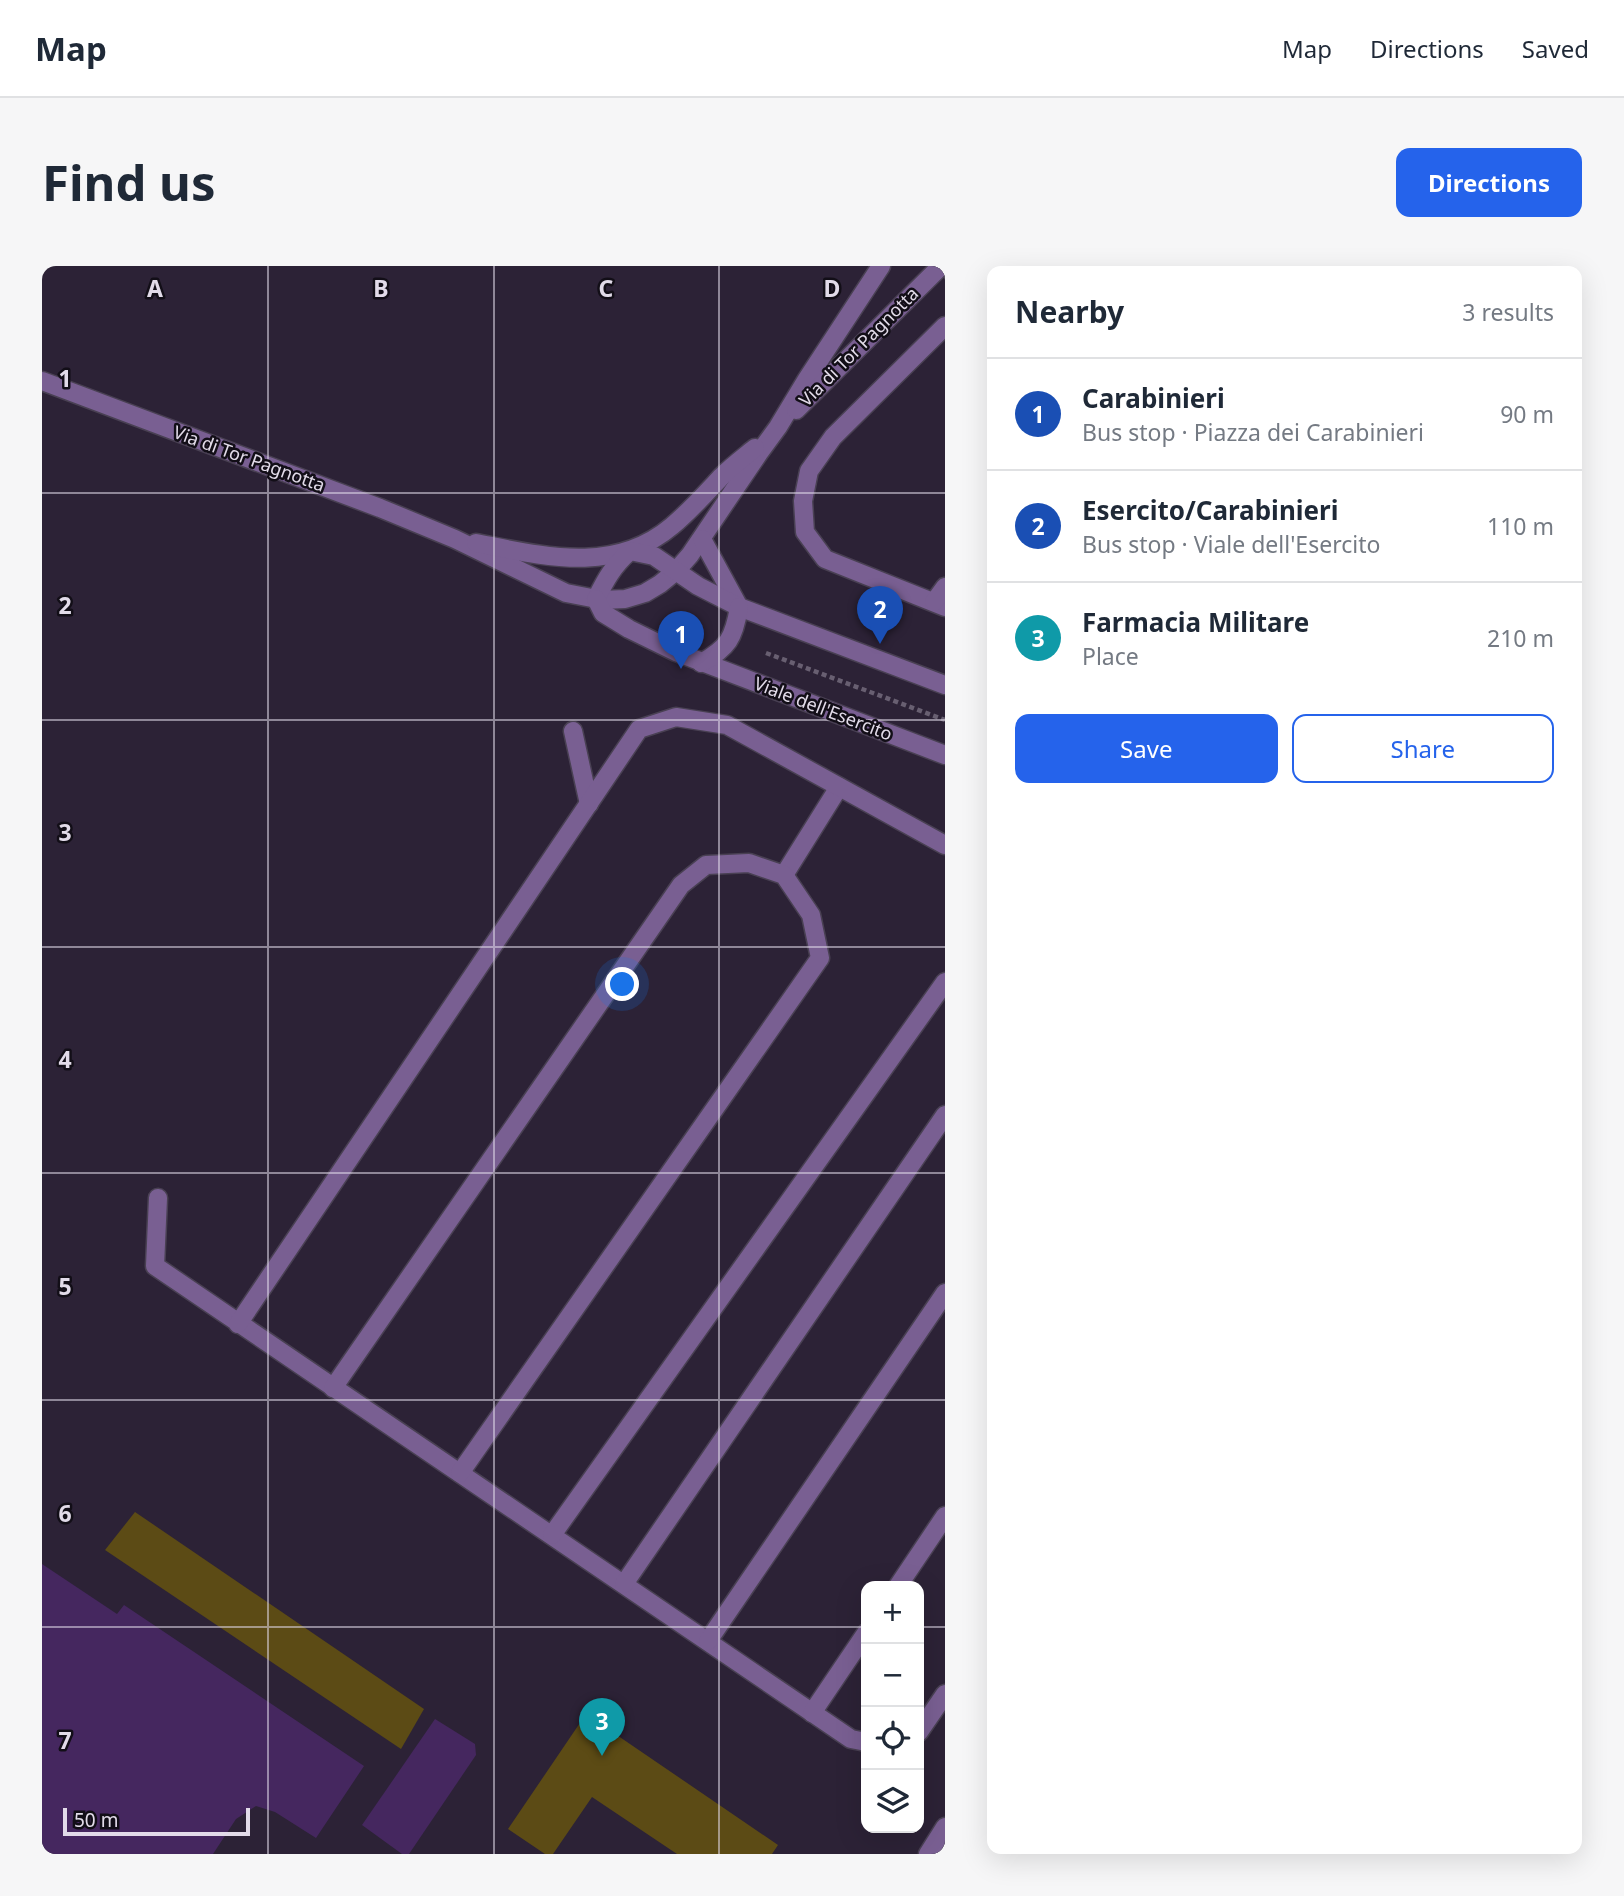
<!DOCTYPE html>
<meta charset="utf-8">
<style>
:root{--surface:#fff;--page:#f6f6f7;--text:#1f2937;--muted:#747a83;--line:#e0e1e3;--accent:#2563eb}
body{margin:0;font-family:"Noto Sans",sans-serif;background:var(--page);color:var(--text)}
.controls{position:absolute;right:21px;bottom:21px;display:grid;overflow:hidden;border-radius:14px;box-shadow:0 7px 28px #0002}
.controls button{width:63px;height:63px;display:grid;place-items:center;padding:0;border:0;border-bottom:2px solid var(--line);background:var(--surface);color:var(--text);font:35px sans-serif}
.scale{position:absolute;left:21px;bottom:18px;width:187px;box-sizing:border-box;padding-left:7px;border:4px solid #e2dbe9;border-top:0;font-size:19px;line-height:24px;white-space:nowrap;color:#e2dbe9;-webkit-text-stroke:5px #120e17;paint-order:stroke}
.you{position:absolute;left:581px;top:719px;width:24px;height:24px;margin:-18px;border:5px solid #fff;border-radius:50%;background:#1a73e8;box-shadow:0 0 0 10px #1a73e833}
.badge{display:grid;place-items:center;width:46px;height:46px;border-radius:50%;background:var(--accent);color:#fff;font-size:23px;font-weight:700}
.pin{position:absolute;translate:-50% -58px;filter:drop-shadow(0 2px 4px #0008)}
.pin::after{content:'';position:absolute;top:37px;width:24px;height:21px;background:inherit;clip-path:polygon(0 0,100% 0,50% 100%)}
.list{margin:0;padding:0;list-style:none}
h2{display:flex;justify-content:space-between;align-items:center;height:91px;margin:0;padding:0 28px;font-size:30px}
h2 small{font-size:23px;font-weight:400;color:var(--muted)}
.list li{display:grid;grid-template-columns:46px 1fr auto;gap:21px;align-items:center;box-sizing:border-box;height:112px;padding:0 28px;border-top:2px solid var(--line)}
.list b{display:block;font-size:26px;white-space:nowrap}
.list p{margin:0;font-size:23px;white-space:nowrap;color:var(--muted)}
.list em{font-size:23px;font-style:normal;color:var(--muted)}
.actions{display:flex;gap:14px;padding:21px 28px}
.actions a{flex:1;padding:16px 0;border:2px solid var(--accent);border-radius:14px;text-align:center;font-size:24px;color:var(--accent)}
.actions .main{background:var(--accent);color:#fff}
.icon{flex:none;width:38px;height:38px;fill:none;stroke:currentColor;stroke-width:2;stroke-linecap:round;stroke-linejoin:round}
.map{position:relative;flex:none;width:903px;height:1588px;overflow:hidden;border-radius:14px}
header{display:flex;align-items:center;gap:42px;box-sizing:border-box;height:98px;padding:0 35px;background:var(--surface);border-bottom:2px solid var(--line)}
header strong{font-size:33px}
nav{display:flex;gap:38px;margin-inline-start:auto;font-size:24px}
.intro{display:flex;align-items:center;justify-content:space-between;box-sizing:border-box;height:168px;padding:0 42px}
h1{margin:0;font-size:49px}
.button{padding:18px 32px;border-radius:14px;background:var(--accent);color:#fff;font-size:24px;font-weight:700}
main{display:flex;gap:42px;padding:0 42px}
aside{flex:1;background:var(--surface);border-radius:14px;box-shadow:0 7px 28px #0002}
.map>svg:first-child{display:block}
</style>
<header>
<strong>Map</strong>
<nav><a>Map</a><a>Directions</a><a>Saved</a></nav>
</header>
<div class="intro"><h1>Find us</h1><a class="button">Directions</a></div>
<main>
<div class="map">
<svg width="903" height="1588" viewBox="0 0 903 1588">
<rect width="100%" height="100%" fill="#2c2236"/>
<g fill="#45275f">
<path d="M0,1298L75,1348L82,1339L322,1500L274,1572L233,1546L214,1540L194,1553L171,1588H0Z"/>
<path d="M393,1453L433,1478L434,1489L367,1588H360L320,1559Z"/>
</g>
<g fill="#5c4b15">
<path d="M93,1246L382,1443L359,1483L63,1284Z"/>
<path d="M544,1448L736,1579L730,1588H635L550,1531L511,1588H503L466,1563Z"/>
</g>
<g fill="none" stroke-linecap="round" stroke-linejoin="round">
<defs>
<g id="minor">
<path d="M903,60L791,171L767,205L761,235L763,266L783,293L903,341"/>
<path d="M0,115L338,242L413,273L524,327L560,334L583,333L603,327L618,318L634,305L648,289L717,187L736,161L765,113L839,0"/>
<path d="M754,144L899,0"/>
<path d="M660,273L697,341"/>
<path d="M434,277C501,290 572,309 630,260C648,245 664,227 680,210C690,200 702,191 713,182"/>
<path d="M554,333C564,313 571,300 588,285L612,290L656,320L697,341L903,419"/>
<path d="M554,333L561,347L587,363L634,386L903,489"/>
<path d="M892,336L903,321"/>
<path d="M659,397C686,382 692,372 697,341"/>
<path d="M531,465L547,538"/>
<path d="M742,609L797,521"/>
<path d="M116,932L113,1000L809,1473L824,1476"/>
<path d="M196,1058L597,463L634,451L685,459L903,579"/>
<path d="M291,1122L639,619L664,599L707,597L742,609L769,649L778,692L418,1207"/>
<path d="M510,1269L903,716"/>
<path d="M582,1318L903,849"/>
<path d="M856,1320L903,1250"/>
<path d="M666,1375L903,1027"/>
<path d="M770,1447L824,1367"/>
<path d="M877,1466L903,1428"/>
<path d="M886,1588L903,1561"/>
</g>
</defs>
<use href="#minor" stroke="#494053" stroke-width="21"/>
<path stroke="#685f71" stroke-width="4.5" stroke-dasharray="5 3.5" stroke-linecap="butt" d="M724,387L903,454"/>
<use href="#minor" stroke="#795f92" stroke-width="18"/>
</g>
<path fill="none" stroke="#e2dbe9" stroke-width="2" stroke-opacity="0.55" d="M226,0V1588M452,0V1588M677,0V1588M0,227H903M0,454H903M0,681H903M0,907H903M0,1134H903M0,1361H824M877,1361H903"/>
<g text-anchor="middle" stroke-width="5" stroke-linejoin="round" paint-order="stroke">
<g font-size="18" fill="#e2dbe9" stroke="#120e17">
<text transform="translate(817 81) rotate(-45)" y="6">Via di Tor Pagnotta</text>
<text transform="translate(207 193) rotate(20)" y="6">Via di Tor Pagnotta</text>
<text transform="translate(781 443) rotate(21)" y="6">Viale dell'Esercito</text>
</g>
</g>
<g font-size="23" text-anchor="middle" font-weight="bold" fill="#e2dbe9" stroke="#120e17" stroke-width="5" stroke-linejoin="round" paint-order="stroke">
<text x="113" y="31">A</text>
<text x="339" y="31">B</text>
<text x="564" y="31">C</text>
<text x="790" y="31">D</text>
<text x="23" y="121">1</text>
<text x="23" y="348">2</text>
<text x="23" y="575">3</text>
<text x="23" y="802">4</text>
<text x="23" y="1029">5</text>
<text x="23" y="1256">6</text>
<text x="23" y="1483">7</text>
</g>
</svg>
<div class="controls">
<button>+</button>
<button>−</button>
<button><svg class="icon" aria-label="locate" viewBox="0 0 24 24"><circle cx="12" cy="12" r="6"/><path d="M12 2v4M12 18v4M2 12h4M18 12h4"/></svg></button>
<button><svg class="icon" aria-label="layers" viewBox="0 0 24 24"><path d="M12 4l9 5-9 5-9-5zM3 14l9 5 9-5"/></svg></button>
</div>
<div class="scale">50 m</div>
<div class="you"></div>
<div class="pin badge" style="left:639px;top:403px;background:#1a4fb4">1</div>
<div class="pin badge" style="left:838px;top:378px;background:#1a4fb4">2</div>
<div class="pin badge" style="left:560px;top:1490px;background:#0f9aa8">3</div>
</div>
<aside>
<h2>Nearby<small>3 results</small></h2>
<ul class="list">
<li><span class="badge" style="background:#1a4fb4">1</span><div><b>Carabinieri</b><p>Bus stop · Piazza dei Carabinieri</p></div><em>90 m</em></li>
<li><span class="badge" style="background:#1a4fb4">2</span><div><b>Esercito/Carabinieri</b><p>Bus stop · Viale dell'Esercito</p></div><em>110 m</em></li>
<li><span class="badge" style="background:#0f9aa8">3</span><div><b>Farmacia Militare</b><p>Place</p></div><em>210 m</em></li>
</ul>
<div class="actions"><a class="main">Save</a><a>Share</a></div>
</aside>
</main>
